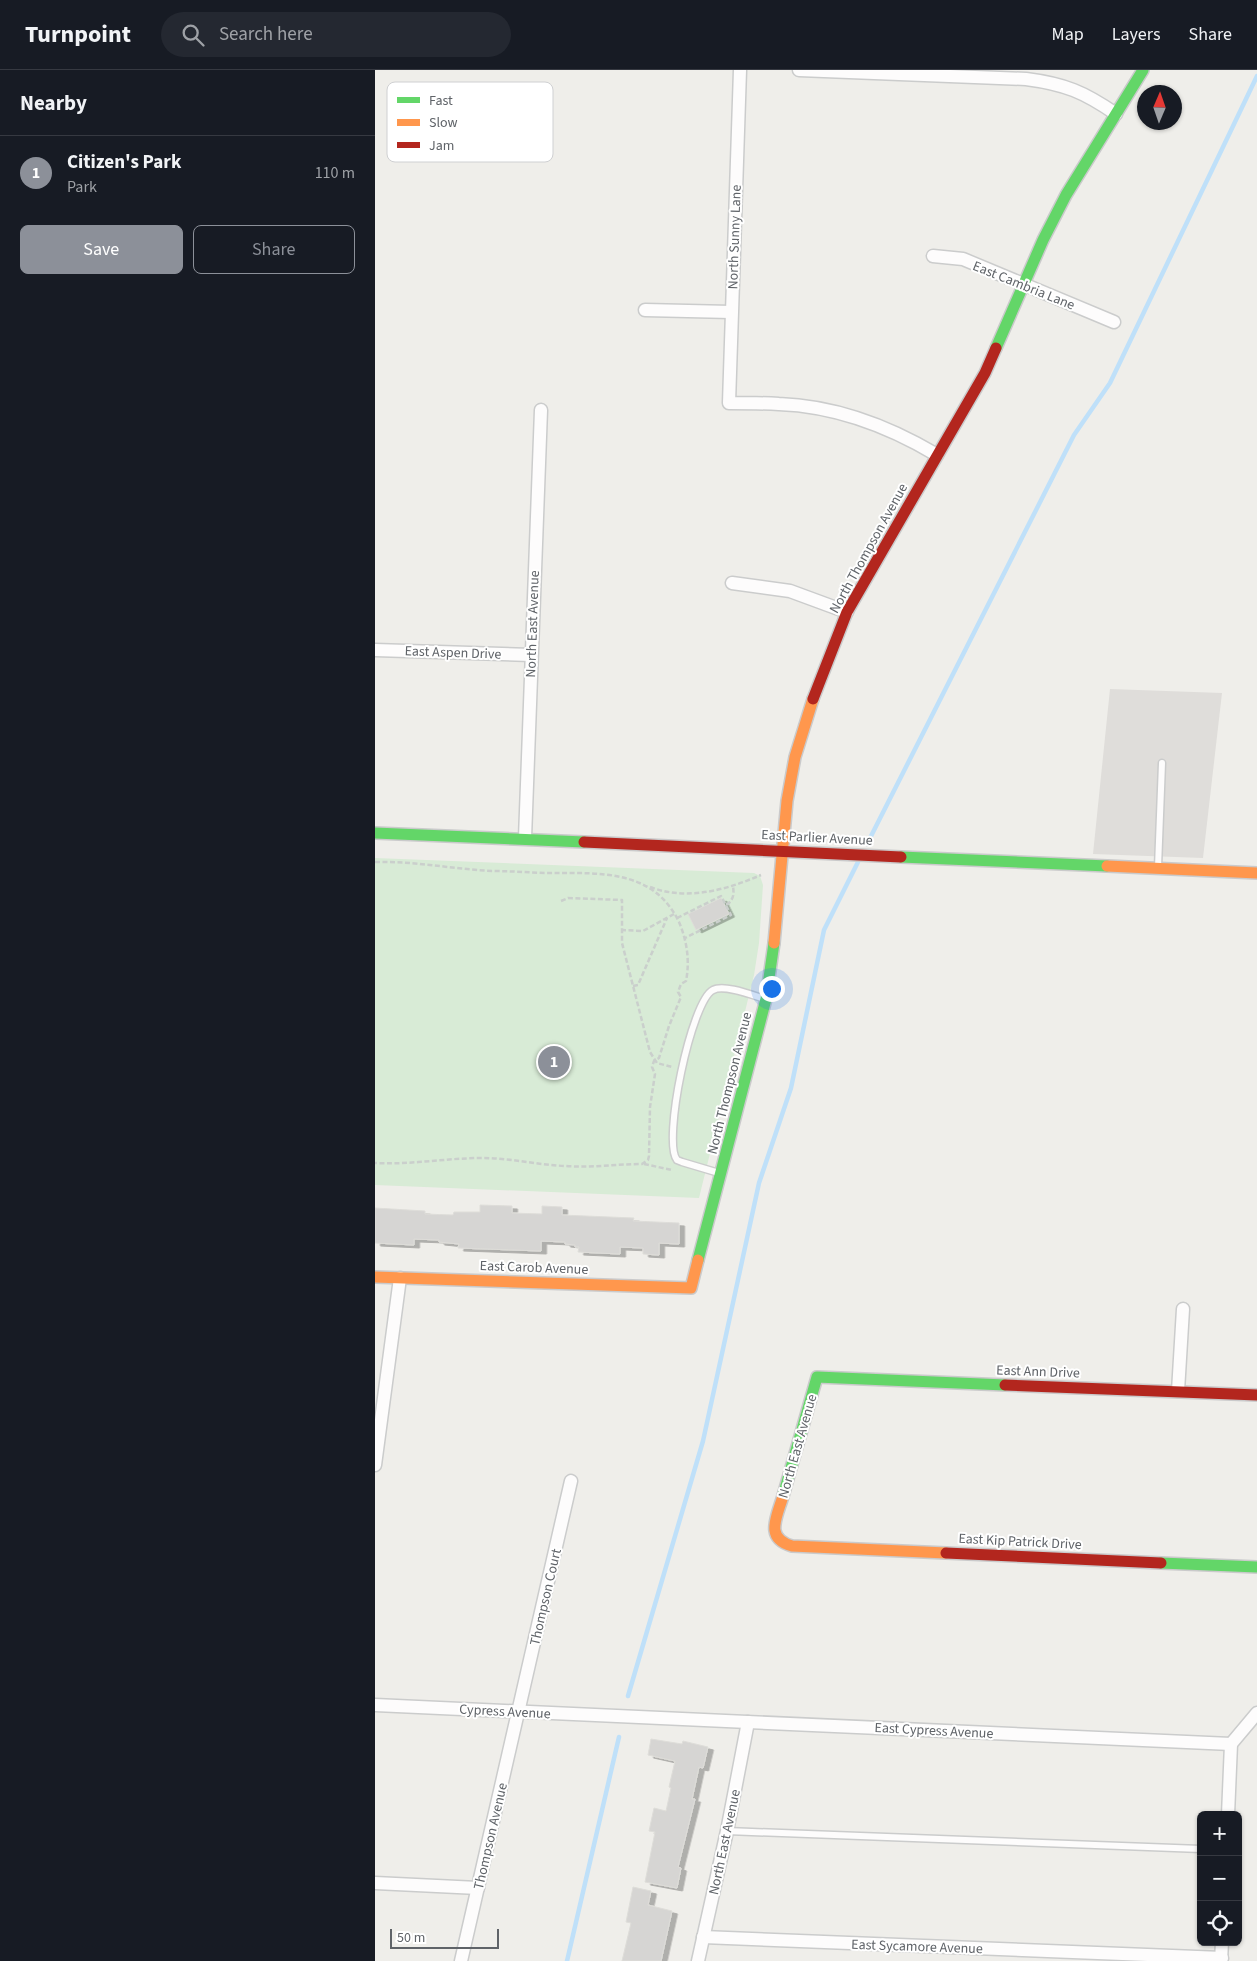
<!DOCTYPE html>
<meta charset="utf-8">
<style>
:root{--surface:#171b24;--page:#242831;--text:#f1f3f6;--muted:#9ea1a6;--line:#363941;--accent:#8c9099}
body{margin:0;font-family:"Source Sans 3",sans-serif;background:var(--page);color:var(--text)}
.controls{position:absolute;right:15px;bottom:15px;display:grid;overflow:hidden;border-radius:8px;box-shadow:0 1px 4px #0004}
.controls button{width:45px;height:45px;display:grid;place-items:center;padding:0;border:0;border-bottom:1px solid var(--line);background:var(--surface);color:var(--text);font:25px sans-serif}
.compass{position:absolute;left:762px;top:15px;width:45px;height:45px;border-radius:50%;background:var(--surface);box-shadow:0 1px 4px #0004;rotate:2deg}
.scale{position:absolute;left:15px;bottom:12px;width:109px;box-sizing:border-box;padding-left:5px;border:2px solid #5f6368;border-top:0;font-size:14px;line-height:18px;white-space:nowrap;color:#5f6368;-webkit-text-stroke:4px #fff;paint-order:stroke}
.you{position:absolute;left:396px;top:918px;width:18px;height:18px;margin:-12px;border:4px solid #fff;border-radius:50%;background:#1a73e8;box-shadow:0 0 0 8px #1a73e833}
.badge{display:grid;place-items:center;width:32px;height:32px;border-radius:50%;background:var(--accent);color:#fff;font-size:16px;font-weight:700}
.pin{position:absolute;translate:-50% -50%;border:2px solid #fff;box-shadow:0 1px 5px #0006}
.list{margin:0;padding:0;list-style:none}
h2{display:flex;justify-content:space-between;align-items:center;height:65px;margin:0;padding:0 20px;font-size:21px}
h2 small{font-size:16px;font-weight:400;color:var(--muted)}
.list li{display:grid;grid-template-columns:32px 1fr auto;gap:15px;align-items:center;box-sizing:border-box;height:75px;padding:0 20px;border-top:1px solid var(--line)}
.list b{display:block;font-size:19px;white-space:nowrap}
.list p{margin:0;font-size:16px;white-space:nowrap;color:var(--muted)}
.list em{font-size:16px;font-style:normal;color:var(--muted)}
.actions{display:flex;gap:10px;padding:15px 20px}
.actions a{flex:1;padding:11px 0;border:1px solid var(--accent);border-radius:8px;text-align:center;font-size:18px;color:var(--accent)}
.actions .main{background:var(--accent);color:#fff}
.icon{flex:none;width:28px;height:28px;fill:none;stroke:currentColor;stroke-width:2;stroke-linecap:round;stroke-linejoin:round}
.map{position:relative;flex:none;width:882px;height:1891px;overflow:hidden}
header{display:flex;align-items:center;gap:30px;box-sizing:border-box;height:70px;padding:0 25px;background:var(--surface);border-bottom:1px solid var(--line)}
header strong{font-size:24px}
nav{display:flex;gap:28px;margin-inline-start:auto;font-size:18px}
.search{width:350px;height:45px;background:var(--page);display:flex;align-items:center;gap:12px;box-sizing:border-box;padding:0 18px;border-radius:28px;color:var(--muted);font-size:19px}
main{display:flex}
aside{flex:1;background:var(--surface)}
.map>svg:first-child{display:block}
</style>
<header>
<strong>Turnpoint</strong>
<div class="search"><svg class="icon" aria-label="search" viewBox="0 0 24 24"><circle cx="10" cy="10" r="6"/><path d="M15 15l6 6"/></svg>Search here</div>
<nav><a>Map</a><a>Layers</a><a>Share</a></nav>
</header>
<main>
<aside>
<h2>Nearby<small></small></h2>
<ul class="list">
<li><span class="badge">1</span><div><b>Citizen's Park</b><p>Park</p></div><em>110 m</em></li>
</ul>
<div class="actions"><a class="main">Save</a><a>Share</a></div>
</aside>
<div class="map">
<svg width="882" height="1891" viewBox="0 0 882 1891">
<defs>
<filter id="shadow"><feDropShadow dx="5.5" dy="3" stdDeviation="0" flood-color="#0004"/></filter>
</defs>
<rect width="100%" height="100%" fill="#efeeea"/>
<path fill="#dfddda" d="M735,619L847,623L828,788L718,784Z"/>
<path fill="#d8ebd6" d="M0,788L379,803L385,806L388,815L384,873L379,905L324,1128L0,1115Z"/>
<g fill="none" stroke-linecap="round" stroke-linejoin="round">
<g stroke="#bfe0f9" stroke-width="4.5">
<path d="M492,774L699,365L735,313L882,6"/>
<path d="M253,1626L328,1371L384,1113L416,1018L449,860L483,792"/>
<path d="M192,1891L244,1667"/>
</g>
</g>
<g fill="#d6d5d3" stroke="#deddd9" filter="url(#shadow)">
<path d="M346,828L354,844L321,860L313,844Z"/>
<path d="M105,1135L137,1136V1143L167,1144V1136L187,1137V1145L259,1148L258,1151L304,1153V1174L284,1173V1185L268,1184V1178L245,1177V1184L203,1182L204,1177H200V1175L190,1174V1172L166,1171V1181L83,1178L84,1174L64,1172V1170L39,1169V1175L0,1173V1138L50,1141V1144L78,1145L79,1142H105Z"/>
<path d="M276,1669L307,1674L308,1671L333,1677L328,1698L324,1697L317,1729H320L303,1797L306,1798L302,1818L270,1812L280,1762L274,1761L279,1738L291,1741L296,1718L294,1717L300,1691L273,1685Z"/>
<path d="M258,1817L276,1821L273,1835L297,1841L286,1891H247L256,1853L251,1852Z"/>
</g>
<g fill="none" stroke-linecap="round" stroke-linejoin="round">
<defs>
<g id="lane">
<path d="M783,797L787,693"/>
<path d="M344,1103L307,1092L302,1090C287,1072 316,931 338,920C349,914 377,925 390,929"/>
<path d="M352,1761L826,1779"/>
</g>
<g id="street">
<path d="M365,0L354,333C371,333 387,333 404,334C460,336 515,357 562,385"/>
<path d="M424,0L651,9C690,14 709,22 741,44"/>
<path d="M558,186L588,189L739,252"/>
<path d="M270,240L356,242"/>
<path d="M357,513L415,521L472,542"/>
<path d="M0,580L156,585"/>
<path d="M150,768L166,340"/>
<path d="M803,1321L808,1239"/>
<path d="M0,1395L25,1208"/>
<path d="M0,1635L856,1674"/>
<path d="M853,1745L856,1674L882,1643"/>
<path d="M0,1813L103,1818"/>
<path d="M328,1867L847,1888"/>
<path d="M86,1891L196,1411"/>
<path d="M323,1891L352,1761L373,1652"/>
<path d="M846,1891L847,1872"/>
</g>
<g id="fast">
<path d="M621,278L668,170L691,125L768,0"/>
<path d="M0,763L209,772"/>
<path d="M526,787L732,796"/>
<path d="M323,1190L391,929L399,873"/>
<path d="M408,1426L442,1307L630,1315"/>
<path d="M786,1493L882,1497"/>
</g>
<g id="slow">
<path d="M732,796L882,803"/>
<path d="M399,873L412,731L420,687L438,629"/>
<path d="M0,1207L316,1218L323,1190"/>
<path d="M408,1426C402,1447 389,1468 417,1476L571,1483"/>
</g>
<g id="jam">
<path d="M438,629L472,542L610,303L621,278"/>
<path d="M209,772L526,787"/>
<path d="M630,1315L882,1325"/>
<path d="M571,1483L786,1493"/>
</g>
</defs>
<use href="#lane" stroke="#cbcccc" stroke-width="9"/>
<use href="#street" stroke="#cbcccc" stroke-width="15"/>
<use href="#fast" stroke="#cacacb" stroke-width="14"/>
<use href="#slow" stroke="#cacacb" stroke-width="14"/>
<use href="#jam" stroke="#cacacb" stroke-width="14"/>
<g stroke="#cacfcc" stroke-width="2.5" stroke-dasharray="5 2.5" stroke-linecap="butt">
<path d="M0,792C39,791 78,799 117,801C138,801 158,803 178,803C227,803 279,800 304,852C312,871 315,891 311,911L306,914L303,922L306,927L294,956L284,988L279,991L277,997L280,1004L275,1037L274,1086L273,1090L267,1094C241,1094 217,1098 191,1096C163,1095 135,1088 107,1088C71,1088 36,1095 0,1093"/>
<path d="M275,817C312,831 351,820 386,805"/>
<path d="M186,831L193,828L247,830V873L275,982L282,993L297,997"/>
<path d="M351,834H353C359,828 359,824 358,816"/>
<path d="M302,848L346,826L356,845L310,868"/>
<path d="M246,860L268,861L299,844"/>
<path d="M258,916L263,915L292,848"/>
<path d="M269,1094L297,1100"/>
</g>
<use href="#lane" stroke="#fdfcfc" stroke-width="6"/>
<use href="#street" stroke="#fdfcfc" stroke-width="12"/>
<use href="#fast" stroke="#63d668" stroke-width="11"/>
<use href="#slow" stroke="#ff974d" stroke-width="11"/>
<use href="#jam" stroke="#b3261e" stroke-width="11"/>
</g>
<g text-anchor="middle" stroke-width="4" stroke-linejoin="round" paint-order="stroke">
<g font-size="14" fill="#5f6368" stroke="#fff">
<text transform="translate(359 167) rotate(-88)" y="5">North Sunny Lane</text>
<text transform="translate(649 215) rotate(22)" y="5">East Cambria Lane</text>
<text transform="translate(493 478) rotate(-61)" y="5">North Thompson Avenue</text>
<text transform="translate(157 554) rotate(-88)" y="5">North East Avenue</text>
<text transform="translate(78 582) rotate(2)" y="5">East Aspen Drive</text>
<text transform="translate(442 767) rotate(3)" y="5">East Parlier Avenue</text>
<text transform="translate(354 1013) rotate(-76)" y="5">North Thompson Avenue</text>
<text transform="translate(159 1197) rotate(2)" y="5">East Carob Avenue</text>
<text transform="translate(663 1301) rotate(2)" y="5">East Ann Drive</text>
<text transform="translate(422 1376) rotate(-74)" y="5">North East Avenue</text>
<text transform="translate(645 1471) rotate(3)" y="5">East Kip Patrick Drive</text>
<text transform="translate(170 1527) rotate(-77)" y="5">Thompson Court</text>
<text transform="translate(130 1641) rotate(3)" y="5">Cypress Avenue</text>
<text transform="translate(559 1660) rotate(3)" y="5">East Cypress Avenue</text>
<text transform="translate(115 1766) rotate(-77)" y="5">Thompson Avenue</text>
<text transform="translate(349 1772) rotate(-78)" y="5">North East Avenue</text>
<text transform="translate(542 1876) rotate(2)" y="5">East Sycamore Avenue</text>
</g>
</g>
<rect x="12" y="12" width="166" height="80" rx="8" fill="#fff" stroke="#cfd0d2" stroke-width="1"/>
<rect x="22" y="27" width="23" height="6" fill="#63d668"/>
<rect x="22" y="49" width="23" height="7" fill="#ff974d"/>
<rect x="22" y="72" width="23" height="6" fill="#b3261e"/>
<g font-size="14" fill="#5f6368">
<text x="54" y="35">Fast</text>
<text x="54" y="57">Slow</text>
<text x="54" y="80">Jam</text>
</g>
</svg>
<div class="controls">
<button>+</button>
<button>−</button>
<button><svg class="icon" aria-label="locate" viewBox="0 0 24 24"><circle cx="12" cy="12" r="6"/><path d="M12 2v4M12 18v4M2 12h4M18 12h4"/></svg></button>
</div>
<svg class="compass" viewBox="-18 -18 36 36"><path d="M0-13l5 13h-10z" fill="#e53935"/><path d="M0 13l5-13h-10z" fill="#9ea1a6"/></svg>
<div class="scale">50 m</div>
<div class="you"></div>
<div class="pin badge" style="left:179px;top:992px">1</div>
</div>
</main>
